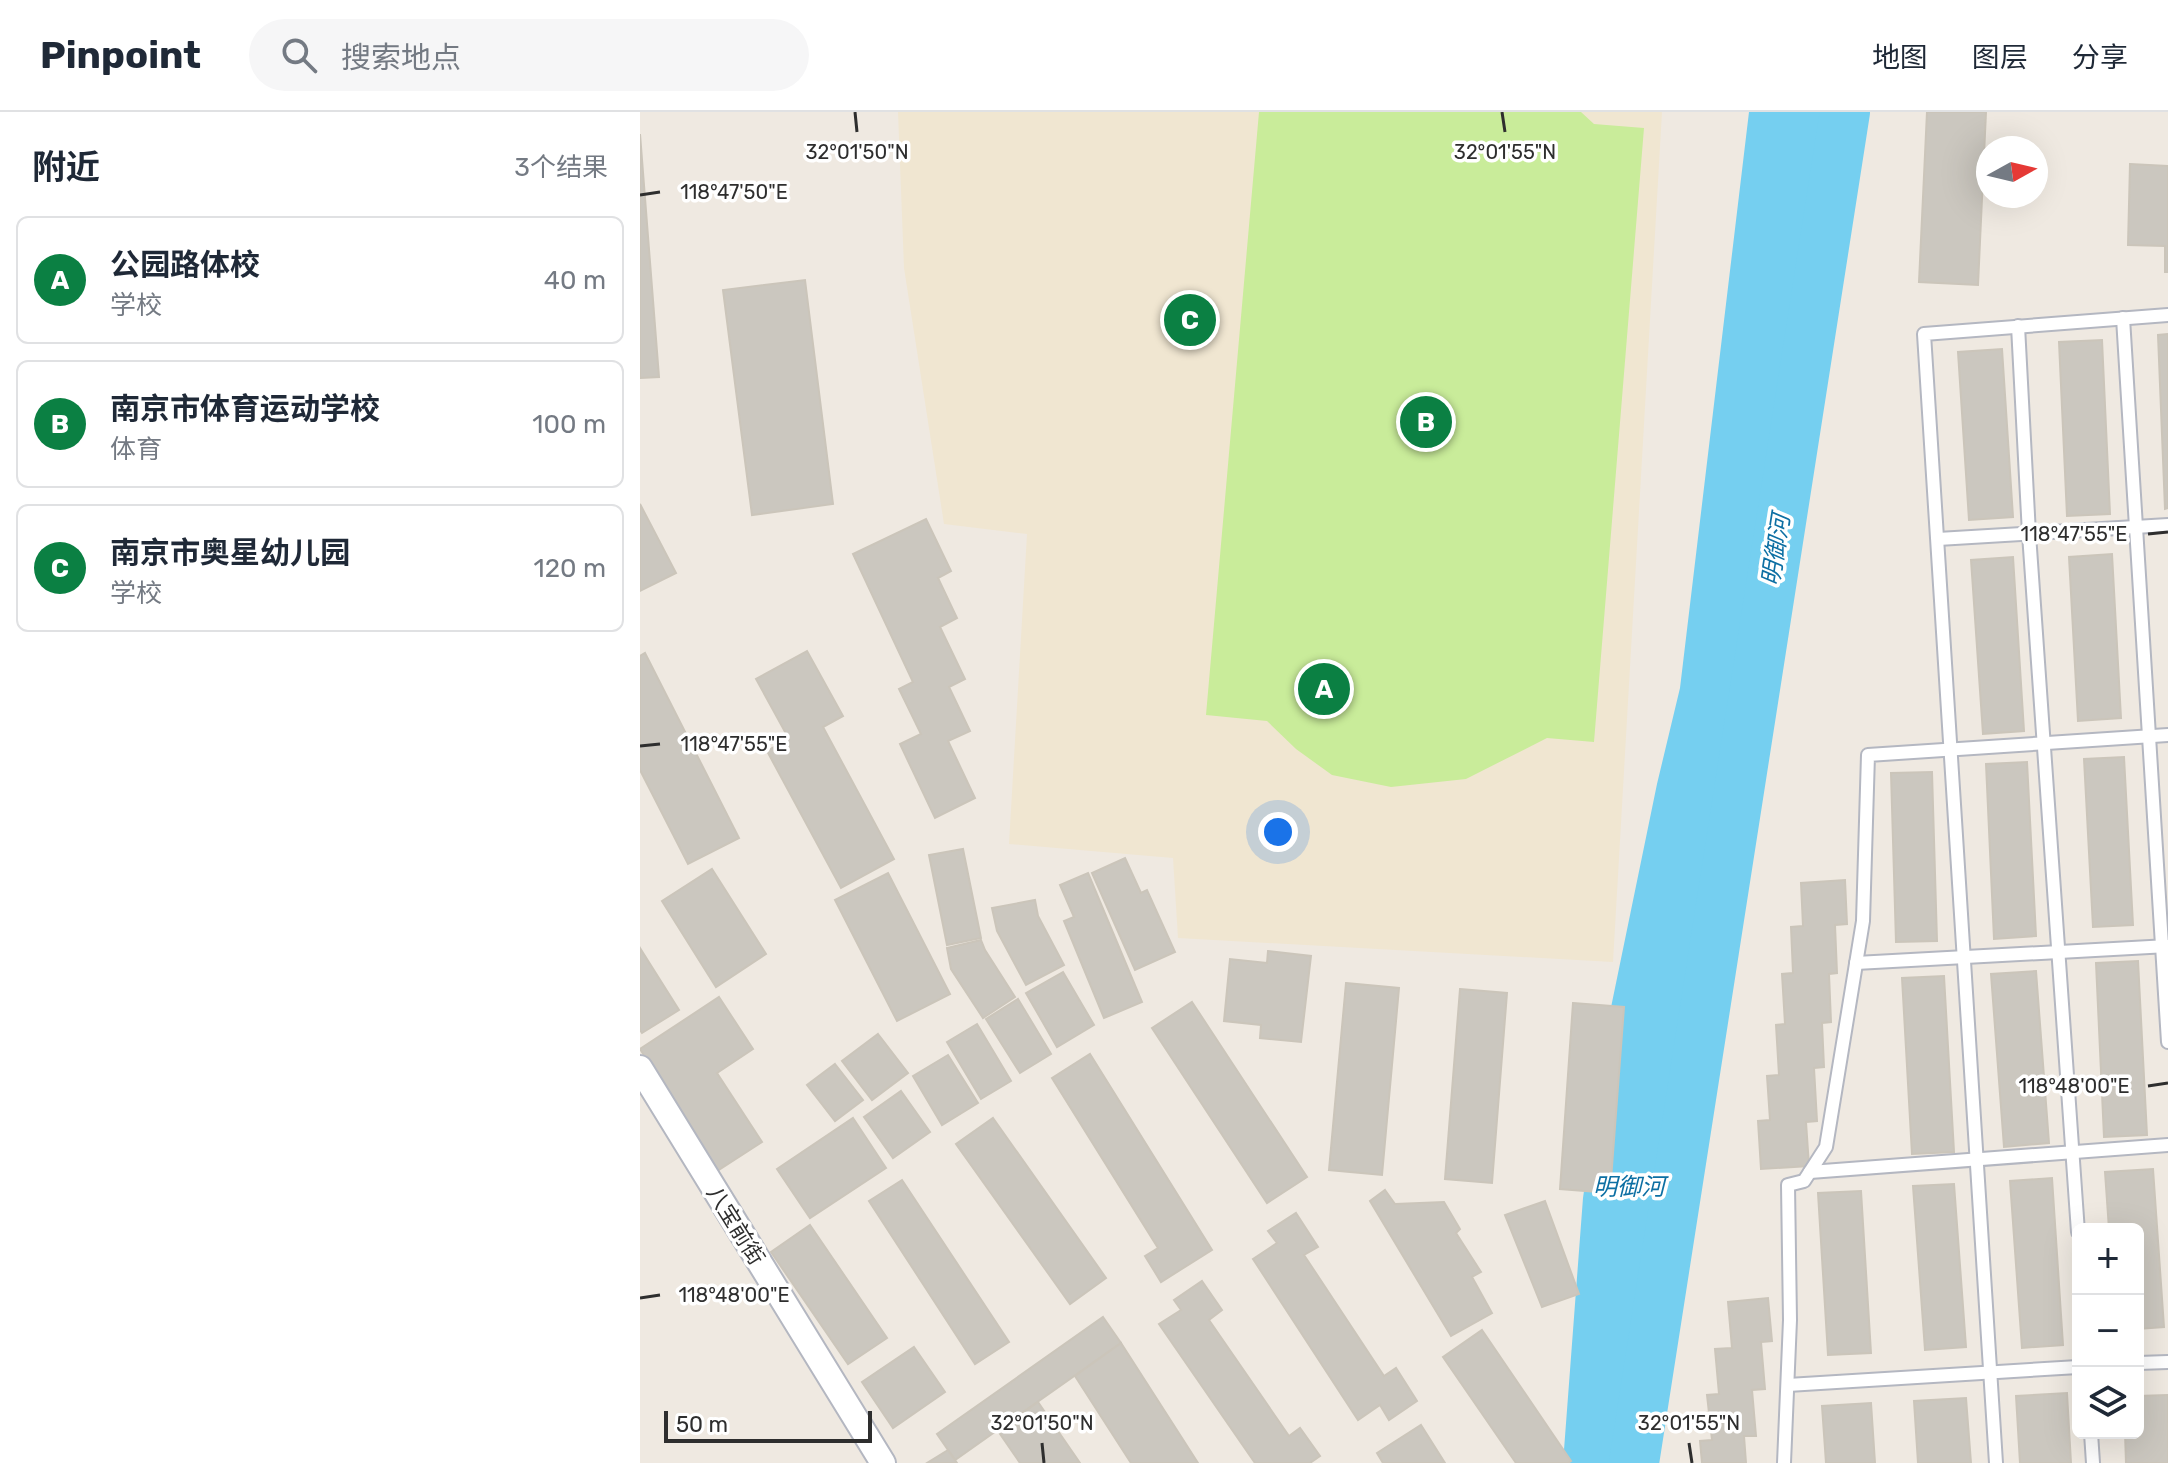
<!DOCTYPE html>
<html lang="zh">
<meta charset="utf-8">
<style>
:root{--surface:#fff;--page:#f6f6f7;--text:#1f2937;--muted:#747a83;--line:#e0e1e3;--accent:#0b8043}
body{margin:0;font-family:Rubik,"Noto Sans SC",sans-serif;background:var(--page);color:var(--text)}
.controls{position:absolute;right:24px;bottom:24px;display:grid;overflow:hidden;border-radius:12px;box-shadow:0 8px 32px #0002}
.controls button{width:72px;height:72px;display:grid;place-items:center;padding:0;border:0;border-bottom:2px solid var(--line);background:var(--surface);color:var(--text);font:40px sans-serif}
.compass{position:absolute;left:1336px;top:24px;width:72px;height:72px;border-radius:50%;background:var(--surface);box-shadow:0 8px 32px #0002;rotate:82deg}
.scale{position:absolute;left:24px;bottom:20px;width:208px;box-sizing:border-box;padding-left:8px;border:4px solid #2e2e2e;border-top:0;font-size:22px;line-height:28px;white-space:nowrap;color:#2e2e2e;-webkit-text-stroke:6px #fff;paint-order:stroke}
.you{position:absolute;left:638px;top:720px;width:28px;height:28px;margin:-20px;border:6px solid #fff;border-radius:50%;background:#1a73e8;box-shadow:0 0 0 12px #1a73e833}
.badge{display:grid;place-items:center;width:52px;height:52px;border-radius:50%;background:var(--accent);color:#fff;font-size:26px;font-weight:700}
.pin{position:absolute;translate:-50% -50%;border:4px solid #fff;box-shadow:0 2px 8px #0006}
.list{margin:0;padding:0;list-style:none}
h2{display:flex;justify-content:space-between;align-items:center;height:104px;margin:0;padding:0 32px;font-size:34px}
h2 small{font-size:26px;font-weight:400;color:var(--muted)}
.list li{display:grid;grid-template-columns:52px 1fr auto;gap:24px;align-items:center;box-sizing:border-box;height:128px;margin:0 16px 16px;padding:0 16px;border:2px solid var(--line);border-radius:12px}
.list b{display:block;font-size:30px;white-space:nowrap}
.list p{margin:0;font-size:26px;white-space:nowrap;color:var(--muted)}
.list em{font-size:26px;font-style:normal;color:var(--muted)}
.icon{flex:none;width:44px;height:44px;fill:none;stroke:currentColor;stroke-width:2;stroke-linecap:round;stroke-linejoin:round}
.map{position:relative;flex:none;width:1528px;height:1351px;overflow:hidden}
header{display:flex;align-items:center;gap:48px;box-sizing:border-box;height:112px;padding:0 40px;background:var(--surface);border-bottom:2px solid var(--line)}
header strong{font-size:38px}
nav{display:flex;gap:44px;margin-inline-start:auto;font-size:28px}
.search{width:560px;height:72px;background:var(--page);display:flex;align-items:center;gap:20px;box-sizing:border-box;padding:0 28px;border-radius:44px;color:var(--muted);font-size:30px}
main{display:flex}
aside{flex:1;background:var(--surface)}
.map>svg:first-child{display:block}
</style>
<header>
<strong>Pinpoint</strong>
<div class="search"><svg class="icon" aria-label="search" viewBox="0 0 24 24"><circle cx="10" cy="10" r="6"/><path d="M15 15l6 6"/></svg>搜索地点</div>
<nav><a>地图</a><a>图层</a><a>分享</a></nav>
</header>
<main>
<aside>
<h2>附近<small>3个结果</small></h2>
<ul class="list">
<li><span class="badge">A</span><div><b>公园路体校</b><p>学校</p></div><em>40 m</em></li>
<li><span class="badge">B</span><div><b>南京市体育运动学校</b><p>体育</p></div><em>100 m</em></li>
<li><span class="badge">C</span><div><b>南京市奥星幼儿园</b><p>学校</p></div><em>120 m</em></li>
</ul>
</aside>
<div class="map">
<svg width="1528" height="1351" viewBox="0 0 1528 1351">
<rect width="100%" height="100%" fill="#efe9e1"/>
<path fill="#f0e6d1" d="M258,0H1022L973,850L538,826L533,746L369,732L387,422L304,412L264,156Z"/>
<path fill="#c9ec9a" d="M619,0H941L954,12L1004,16L954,630L907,626L826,667L751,675L692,663L656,637L627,609L566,603Z"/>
<path fill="#75cff0" d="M1109,0H1190L1126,469L1063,850L996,1351H923L943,1086L968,910L1017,672L1040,576Z"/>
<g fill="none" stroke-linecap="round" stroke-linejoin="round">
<path stroke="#75cff0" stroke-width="50" d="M994,1351L1205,0"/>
</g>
<g fill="#cbc7bf" stroke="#cbc5ba" stroke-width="2">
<path d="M1287,0H1346L1338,173L1279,170Z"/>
<path d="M0,22L19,265L0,266Z"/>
<path d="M1490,52L1528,54V160H1525V134L1488,133Z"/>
<path d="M165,168L193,392L112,403L83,178Z"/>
<path d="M1528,222V396L1525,397L1518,223Z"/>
<path d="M1462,228L1470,402L1427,404L1419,230Z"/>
<path d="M1362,237L1373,405L1329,408L1318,240Z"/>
<path d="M0,392L36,461L0,479Z"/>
<path d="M286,407L311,459L298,466L317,506L300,515L325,567L309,575L330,619L308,629L335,686L295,706L260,632L281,622L259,577L273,570L213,442Z"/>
<path d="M1472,442L1481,606L1438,609L1429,445Z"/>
<path d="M1373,445L1384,619L1343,622L1331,448Z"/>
<path d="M167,539L203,604L183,615L254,747L201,776L127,639L149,627L116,567Z"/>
<path d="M5,541L99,726L48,752L0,658V544Z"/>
<path d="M1484,645L1493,813L1453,815L1444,647Z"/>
<path d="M1387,650L1396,824L1354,827L1346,652Z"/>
<path d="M1292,660L1297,829L1256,830L1251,661Z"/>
<path d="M323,737L341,826L307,833L289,743Z"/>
<path d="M485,746L501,781L507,778L535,840L495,858L452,761Z"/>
<path d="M72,757L126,842L76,875L22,789Z"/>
<path d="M248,761L310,882L257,909L195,788Z"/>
<path d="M448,761L502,890L464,906L424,809L434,805L420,773Z"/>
<path d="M1205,768L1207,812L1195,813L1197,861L1189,862L1191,910L1182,911L1184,955L1174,956L1177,1009L1166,1010L1169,1054L1121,1057L1118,1009L1130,1008L1127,964L1139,963L1136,913L1145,912L1142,862L1153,861L1151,815L1163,814L1161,771Z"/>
<path d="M395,788L398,804L424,853L386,873L357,819L352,796Z"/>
<path d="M341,828L345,838L375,885L343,906L311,857L307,836Z"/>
<path d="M0,836L39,898L2,921L0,918Z"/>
<path d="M628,839L671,844L661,930L620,926L621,913L584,909L590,847L627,851Z"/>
<path d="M1498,849L1507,1023L1464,1025L1456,851Z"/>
<path d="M1396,859L1409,1031L1364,1035L1351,862Z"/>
<path d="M423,860L454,913L417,935L386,881Z"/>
<path d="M1304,864L1314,1040L1272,1042L1262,866Z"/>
<path d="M706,871L759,876L742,1063L689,1058Z"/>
<path d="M820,877L867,881L852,1071L805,1067Z"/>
<path d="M79,885L113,937L77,961L122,1030L77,1059L0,937Z"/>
<path d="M378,887L411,942L380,961L346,907Z"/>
<path d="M552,890L667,1065L627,1091L512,916Z"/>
<path d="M933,891L984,895L970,1081L920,1077Z"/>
<path d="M337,912L371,969L341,987L307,930Z"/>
<path d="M238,922L268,961L232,988L202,949Z"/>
<path d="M450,942L572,1138L521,1170L505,1144L518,1136L412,966Z"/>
<path d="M308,943L338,991L302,1013L273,964Z"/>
<path d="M195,952L223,988L195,1009L167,973Z"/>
<path d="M261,979L290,1020L253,1046L224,1005Z"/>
<path d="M213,1006L246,1056L170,1106L137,1057Z"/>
<path d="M353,1006L466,1166L430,1192L316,1032Z"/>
<path d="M1513,1057L1524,1215L1498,1217V1117H1469L1465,1060Z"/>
<path d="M1412,1066L1423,1233L1382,1236L1370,1069Z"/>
<path d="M262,1068L369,1230L335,1252L229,1089Z"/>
<path d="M1314,1072L1326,1235L1285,1238L1273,1074Z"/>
<path d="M745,1078L755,1092L804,1090L820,1117L816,1121L841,1160L832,1165L852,1201L811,1224L730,1089Z"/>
<path d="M1221,1079L1231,1241L1188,1243L1178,1081Z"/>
<path d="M905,1089L939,1182L902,1195L865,1103Z"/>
<path d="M656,1101L678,1135L664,1143L744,1264L756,1256L777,1289L749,1308L740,1293L718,1308L613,1147L637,1131L628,1119Z"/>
<path d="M170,1113L247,1226L208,1252L131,1140Z"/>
<path d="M562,1169L582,1198L569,1208L649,1324L660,1316L680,1344L670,1351H615L519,1212L541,1198L534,1188Z"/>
<path d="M1128,1186L1132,1229L1121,1230L1125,1277L1112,1278L1116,1324H1104L1106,1351H1062L1060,1329L1072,1328L1067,1283L1079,1282L1075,1237L1092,1236L1088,1190Z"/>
<path d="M463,1205L481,1231L315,1348L297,1322Z"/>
<path d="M842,1218L931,1349L928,1351H876L803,1245Z"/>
<path d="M481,1231L558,1351H491L435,1264Z"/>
<path d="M274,1235L305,1280L253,1316L222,1270Z"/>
<path d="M1427,1281L1431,1351H1380L1376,1284Z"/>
<path d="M1528,1283V1351H1486L1485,1321H1498V1284Z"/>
<path d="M1326,1286L1331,1351H1278L1274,1289Z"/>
<path d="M398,1290L440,1351H380L358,1319Z"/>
<path d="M1231,1291L1235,1351H1186L1182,1294Z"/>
<path d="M781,1313L805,1351H743L737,1341Z"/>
<path d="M308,1338L317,1351H287Z"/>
</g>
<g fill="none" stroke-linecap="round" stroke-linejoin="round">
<defs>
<g id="lane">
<path d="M1483,206L1528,930"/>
<path d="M1378,214L1389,422L1438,1120"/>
<path d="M1298,427L1528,413"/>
<path d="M1216,851L1528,834"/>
<path d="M1170,1060L1528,1033"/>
<path d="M1498,1251L1528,1250"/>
<path d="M1148,1273L1438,1255"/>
<path d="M1451,1321L1453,1351"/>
<path d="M1144,1351L1150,1208L1148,1073L1164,1069L1186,1035L1223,809L1228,643L1528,623"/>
<path d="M1356,1351L1284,222L1528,203"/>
</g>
<path id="street" d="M0,956L243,1351"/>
</defs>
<use href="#lane" stroke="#b4b7c1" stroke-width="16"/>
<use href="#street" stroke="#b4b7c1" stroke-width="28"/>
<use href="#lane" stroke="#fff" stroke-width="12"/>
<use href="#street" stroke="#fff" stroke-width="24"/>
</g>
<path fill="none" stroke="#2e2e2e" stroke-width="3" d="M215,0L217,20M862,0L865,20M0,83L20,80M1508,422L1528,420M0,634L20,632M1508,974L1528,971M0,1186L20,1183M402,1331L404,1351M1049,1331L1052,1351"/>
<g text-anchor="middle" stroke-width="7" stroke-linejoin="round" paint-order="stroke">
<g font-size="22" fill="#2e2e2e" stroke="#fff">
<text transform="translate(96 1113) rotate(58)" y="8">八宝前街</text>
</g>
<g font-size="24" font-style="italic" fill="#0d6fa3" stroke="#fff">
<text transform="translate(1136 438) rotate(-81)" y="8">明御河</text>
<text x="989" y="1083">明御河</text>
</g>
</g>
<g font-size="20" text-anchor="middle" fill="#2e2e2e" stroke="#fff" stroke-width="7" stroke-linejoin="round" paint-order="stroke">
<text x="217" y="47">32°01'50"N</text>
<text x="865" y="47">32°01'55"N</text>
<text x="94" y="87">118°47'50"E</text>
<text x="1434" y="429">118°47'55"E</text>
<text x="94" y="639">118°47'55"E</text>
<text x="1434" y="981">118°48'00"E</text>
<text x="94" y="1190">118°48'00"E</text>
<text x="402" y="1318">32°01'50"N</text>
<text x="1049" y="1318">32°01'55"N</text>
</g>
</svg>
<div class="controls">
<button>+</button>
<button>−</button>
<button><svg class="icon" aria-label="layers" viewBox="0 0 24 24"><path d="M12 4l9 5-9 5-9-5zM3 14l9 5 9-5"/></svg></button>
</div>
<svg class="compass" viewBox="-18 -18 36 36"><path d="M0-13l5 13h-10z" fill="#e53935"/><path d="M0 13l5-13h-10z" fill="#747a83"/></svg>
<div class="scale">50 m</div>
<div class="you"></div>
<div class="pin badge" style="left:684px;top:577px">A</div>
<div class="pin badge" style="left:786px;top:310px">B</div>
<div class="pin badge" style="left:550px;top:208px">C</div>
</div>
</main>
